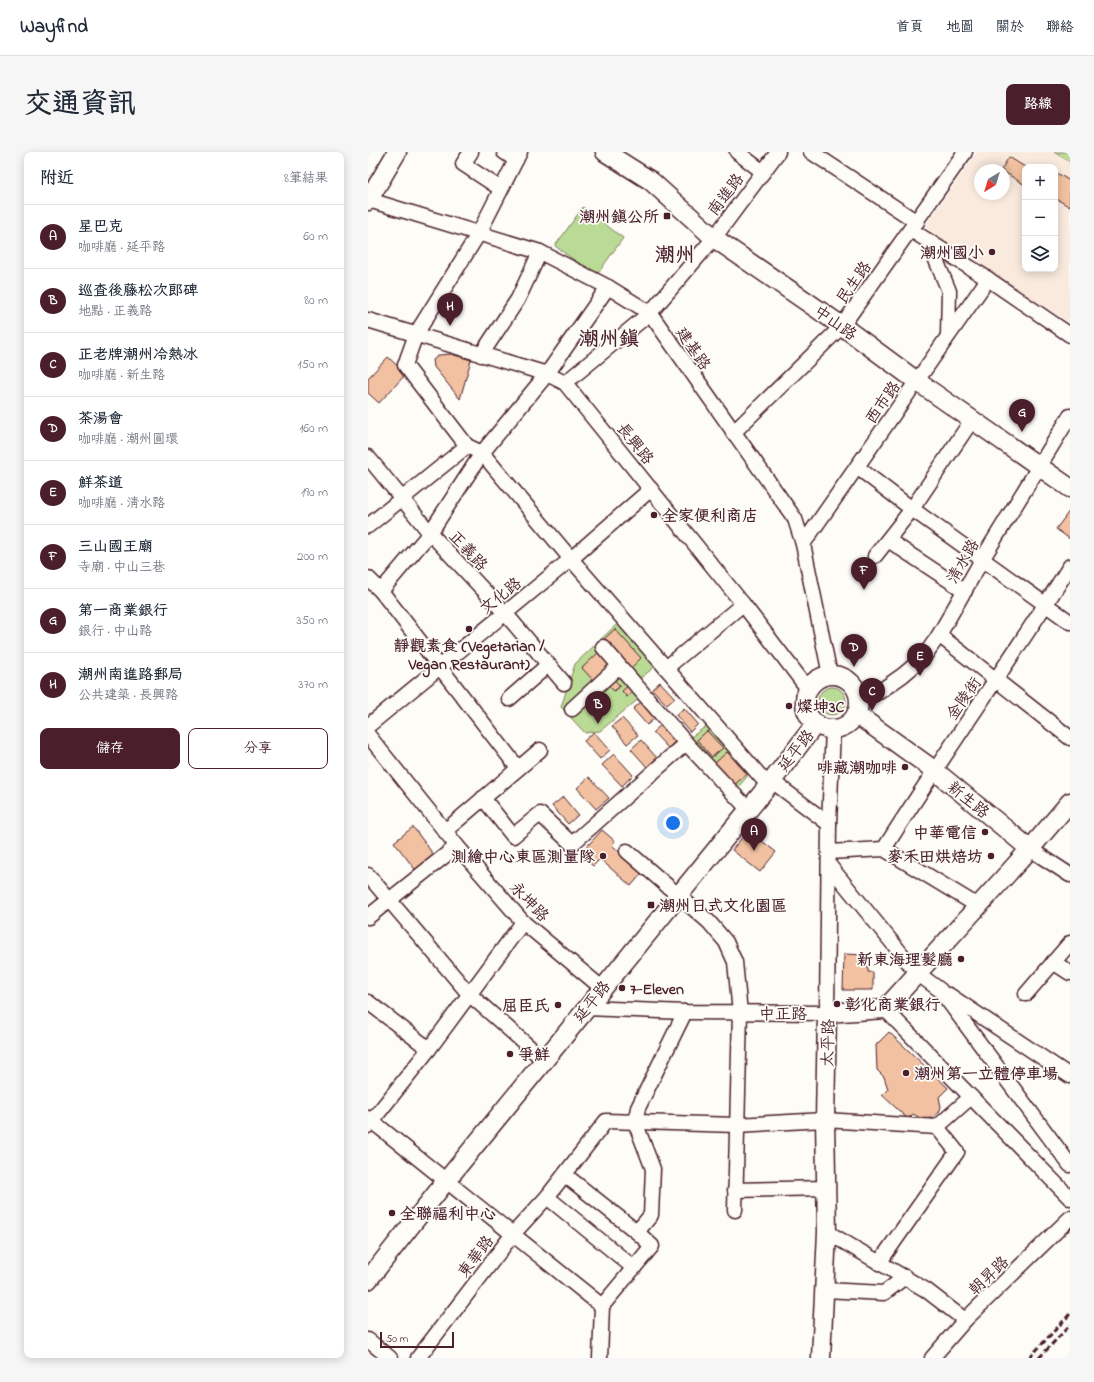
<!DOCTYPE html>
<html lang="zh-TW">
<meta charset="utf-8">
<style>
:root{--surface:#fff;--page:#f6f6f7;--text:#1f2937;--muted:#747a83;--line:#e0e1e3;--accent:#4a1f2b}
body{margin:0;font-family:"Indie Flower","LXGW WenKai TC",sans-serif;background:var(--page);color:var(--text)}
.controls{position:absolute;right:12px;top:12px;display:grid;overflow:hidden;border-radius:8px;box-shadow:0 2px 10px #0003}
.controls button{width:36px;height:36px;display:grid;place-items:center;padding:0;border:0;border-bottom:1px solid var(--line);background:var(--surface);color:var(--text);font:20px sans-serif}
.compass{position:absolute;left:606px;top:12px;width:36px;height:36px;border-radius:50%;background:var(--surface);box-shadow:0 2px 10px #0003;rotate:218deg}
.scale{position:absolute;left:12px;bottom:10px;width:74px;box-sizing:border-box;padding-left:4px;border:2px solid #4a1f2b;border-top:0;font-size:11px;line-height:14px;white-space:nowrap;color:#4a1f2b;-webkit-text-stroke:3px #fdfcf7;paint-order:stroke}
.you{position:absolute;left:305px;top:671px;width:14px;height:14px;margin:-10px;border:3px solid #fff;border-radius:50%;background:#1a73e8;box-shadow:0 0 0 6px #1a73e833}
.badge{display:grid;place-items:center;width:26px;height:26px;border-radius:50%;background:var(--accent);color:#fff;font-size:13px;font-weight:700}
.pin{position:absolute;translate:-50% -33px;filter:drop-shadow(0 1px 2px #0008)}
.pin::after{content:'';position:absolute;top:21px;width:14px;height:12px;background:inherit;clip-path:polygon(0 0,100% 0,50% 100%)}
.list{margin:0;padding:0;list-style:none}
h2{display:flex;justify-content:space-between;align-items:center;height:52px;margin:0;padding:0 16px;font-size:17px}
h2 small{font-size:13px;font-weight:400;color:var(--muted)}
.list li{display:grid;grid-template-columns:26px 1fr auto;gap:12px;align-items:center;box-sizing:border-box;height:64px;padding:0 16px;border-top:1px solid var(--line)}
.list b{display:block;font-size:15px;white-space:nowrap}
.list p{margin:0;font-size:13px;white-space:nowrap;color:var(--muted)}
.list em{font-size:13px;font-style:normal;color:var(--muted)}
.actions{display:flex;gap:8px;padding:12px 16px}
.actions a{flex:1;padding:9px 0;border:1px solid var(--accent);border-radius:8px;text-align:center;font-size:14px;color:var(--accent)}
.actions .main{background:var(--accent);color:#fff}
.icon{flex:none;width:22px;height:22px;fill:none;stroke:currentColor;stroke-width:2;stroke-linecap:round;stroke-linejoin:round}
.map{position:relative;flex:none;width:702px;height:1206px;overflow:hidden;border-radius:8px}
header{display:flex;align-items:center;gap:24px;box-sizing:border-box;height:56px;padding:0 20px;background:var(--surface);border-bottom:1px solid var(--line)}
header strong{font-size:19px}
nav{display:flex;gap:22px;margin-inline-start:auto;font-size:14px}
.intro{display:flex;align-items:center;justify-content:space-between;box-sizing:border-box;height:96px;padding:0 24px}
h1{margin:0;font-size:28px}
.button{padding:10px 18px;border-radius:8px;background:var(--accent);color:#fff;font-size:14px;font-weight:700}
main{display:flex;gap:24px;padding:0 24px}
aside{flex:1;background:var(--surface);border-radius:8px;box-shadow:0 2px 10px #0003}
.map>svg:first-child{display:block}
</style>
<header>
<strong>Wayfind</strong>
<nav><a>首頁</a><a>地圖</a><a>關於</a><a>聯絡</a></nav>
</header>
<div class="intro"><h1>交通資訊</h1><a class="button">路線</a></div>
<main>
<aside>
<h2>附近<small>8筆結果</small></h2>
<ul class="list">
<li><span class="badge">A</span><div><b>星巴克</b><p>咖啡廳 · 延平路</p></div><em>60 m</em></li>
<li><span class="badge">B</span><div><b>巡查後藤松次郎碑</b><p>地點 · 正義路</p></div><em>80 m</em></li>
<li><span class="badge">C</span><div><b>正老牌潮州冷熱冰</b><p>咖啡廳 · 新生路</p></div><em>150 m</em></li>
<li><span class="badge">D</span><div><b>茶湯會</b><p>咖啡廳 · 潮州圓環</p></div><em>160 m</em></li>
<li><span class="badge">E</span><div><b>鮮茶道</b><p>咖啡廳 · 清水路</p></div><em>190 m</em></li>
<li><span class="badge">F</span><div><b>三山國王廟</b><p>寺廟 · 中山三巷</p></div><em>200 m</em></li>
<li><span class="badge">G</span><div><b>第一商業銀行</b><p>銀行 · 中山路</p></div><em>350 m</em></li>
<li><span class="badge">H</span><div><b>潮州南進路郵局</b><p>公共建築 · 長興路</p></div><em>370 m</em></li>
</ul>
<div class="actions"><a class="main">儲存</a><a>分享</a></div>
</aside>
<div class="map">
<svg width="702" height="1206" viewBox="0 0 702 1206">
<rect width="100%" height="100%" fill="#fdfcf7"/>
<filter id="ink" filterUnits="userSpaceOnUse"><feTurbulence type="fractalNoise" baseFrequency=".025" numOctaves="2"/><feDisplacementMap in="SourceGraphic" scale="8" xChannelSelector="R" yChannelSelector="G"/><feConvolveMatrix kernelMatrix="1 2 1 2 8 2 1 2 1" color-interpolation-filters="sRGB"/></filter>
<g filter="url(#ink)">
<path fill="#f9eadd" fill-rule="evenodd" d="M609,0H702V171L565,84L558,73ZM657,15H687V117H657ZM612,18H636V42H612Z"/>
<g fill="#badb95" stroke="#827d60">
<path d="M686,0H702V10Z"/>
<path d="M215,55L255,86L228,124L187,94Z"/>
<path d="M251,470L289,513L270,528L320,587L340,573L382,621L362,645L273,545L232,579L217,581L193,555L207,512Z"/>
<circle cx="464" cy="549" r="14"/>
</g>
<g fill="#f1c1a1" stroke="#4a1f2b">
<path d="M641,5L657,15V33L633,18Z"/>
<path d="M687,20L702,29V55L687,46Z"/>
<path d="M83,202L103,208L92,247L66,215L65,208L71,203Z"/>
<path d="M20,205L38,222L11,251L0,241V226Z"/>
<path d="M702,358V387L688,377Z"/>
<path d="M247,477L273,506L262,517L235,488Z"/>
<path d="M231,500L242,512L225,528L214,516Z"/>
<path d="M245,526L252,534L246,539L239,532Z"/>
<path d="M292,530L307,546L299,553L284,537Z"/>
<path d="M262,532L267,538L259,545L254,539Z"/>
<path d="M273,550L287,566L279,573L265,557Z"/>
<path d="M316,556L330,572L322,580L308,563Z"/>
<path d="M254,566L270,583L259,592L244,574Z"/>
<path d="M294,572L308,589L300,596L285,580Z"/>
<path d="M339,579L355,596L344,605L329,588Z"/>
<path d="M226,580L242,598L232,607L216,589Z"/>
<path d="M273,588L289,606L279,615L263,597Z"/>
<path d="M359,600L379,622L366,633L347,611Z"/>
<path d="M246,602L265,623L254,634L234,613Z"/>
<path d="M221,625L241,646L228,657L209,636Z"/>
<path d="M195,645L210,663L200,672L184,654Z"/>
<path d="M45,675L68,706L49,720L26,690Z"/>
<path d="M234,678L247,689L244,693L274,721L263,734L232,707L225,714L212,702Z"/>
<path d="M380,678L408,700L392,720L364,698Z"/>
<path d="M476,802L500,803V820H505V838H475Z"/>
<path d="M521,880L580,936L571,945L573,955L571,960L564,966L554,967L545,962L540,967L514,943L520,937L516,925L509,918L508,893Z"/>
</g>
<g fill="none" stroke-linecap="round" stroke-linejoin="round">
<defs>
<g id="minor">
<path d="M103,0L95,12L133,37"/>
<path d="M136,0L148,8"/>
<path d="M152,0L111,81L48,182L37,213L99,294L114,301L203,407L400,633"/>
<path d="M369,0L395,20"/>
<path d="M443,0L549,70"/>
<path d="M1,48L172,100L240,135L282,161L427,367L435,392L462,523"/>
<path d="M543,78L620,127L702,183"/>
<path d="M560,89L581,139L580,183"/>
<path d="M0,168L179,222L197,231L375,452L440,537"/>
<path d="M113,203L150,147L172,100"/>
<path d="M197,231L282,161L346,86L410,0"/>
<path d="M365,281L474,174L597,0"/>
<path d="M0,305L62,381L137,461L196,531"/>
<path d="M489,315L544,357L702,470"/>
<path d="M0,374L99,294"/>
<path d="M520,388L597,439"/>
<path d="M435,392L620,127"/>
<path d="M507,404L544,357L604,268"/>
<path d="M0,426L13,439L150,616"/>
<path d="M13,439L62,381L114,301L179,222L240,135"/>
<path d="M571,483L702,586"/>
<path d="M235,495L318,591"/>
<path d="M298,516L375,452"/>
<path d="M491,544L511,540L535,523L555,506L571,483L615,406L702,264"/>
<path d="M141,547L180,513"/>
<path d="M204,557L251,514"/>
<path d="M0,574L203,407L283,337"/>
<path d="M0,583L89,694L155,770L234,836"/>
<path d="M404,629L461,672"/>
<path d="M115,646L145,684L172,662L204,692L318,591L380,657"/>
<path d="M77,679L172,598"/>
<path d="M516,697C576,601 642,510 702,414"/>
<path d="M662,697L702,723"/>
<path d="M259,699L341,770L358,790L367,810L372,861L367,1058"/>
<path d="M461,700L516,697L610,754"/>
<path d="M461,713L549,821L572,838L702,1013"/>
<path d="M0,723L101,842L176,908"/>
<path d="M0,765L89,694"/>
<path d="M685,810L702,821"/>
<path d="M658,842L702,791"/>
<path d="M581,843L702,924"/>
<path d="M0,850L61,897"/>
<path d="M218,856L317,860L459,861L461,672L465,577"/>
<path d="M517,857L702,1046"/>
<path d="M0,966L234,1154L232,1206"/>
<path d="M0,974L61,897L155,770"/>
<path d="M197,1023L269,1080L284,1094L234,1154"/>
<path d="M367,1038L458,1036"/>
<path d="M179,1045L266,1116"/>
<path d="M269,1080L283,1063L285,1017L267,970L270,956L317,860"/>
<path d="M459,1080L558,1138L597,1168"/>
<path d="M511,1111L589,1000L569,975"/>
<path d="M456,1138L516,1141L537,1125"/>
<path d="M0,1188L22,1206"/>
<path d="M50,1206L145,1082L179,1045L238,969L368,973L457,968L569,975L603,945"/>
<path d="M564,1206L597,1168L702,1066"/>
</g>
<g id="major">
<path d="M237,0L283,29L346,86L474,174L550,230L702,336"/>
<path d="M0,49L29,0"/>
<circle cx="464" cy="550" r="27"/>
<path d="M488,562L566,618L662,697"/>
<path d="M0,1128L78,1029L404,629L448,571"/>
<path d="M453,1206L459,1080L457,968L459,861L517,857L662,697L702,650"/>
</g>
</defs>
<use href="#minor" stroke="#4a1f2b" stroke-width="17"/>
<use href="#major" stroke="#4a1f2b" stroke-width="21"/>
<use href="#minor" stroke="#fdfcf7" stroke-width="14"/>
<use href="#major" stroke="#fdfcf7" stroke-width="18"/>
<g stroke="#4a1f2b" stroke-width="3" stroke-dasharray="6 3" stroke-linecap="butt">
<path d="M661,1206L702,1162"/>
<path d="M671,1206L702,1173"/>
</g>
</g>
</g>
<g fill="#4a1f2b" stroke="#fdfcf7" stroke-width="1.5">
<rect x="295" y="60" width="8" height="8" rx="2"/>
<circle cx="624" cy="100" r="4"/>
<circle cx="286" cy="363" r="4"/>
<circle cx="101" cy="477" r="4"/>
<circle cx="421" cy="554" r="4"/>
<circle cx="537" cy="615" r="4"/>
<circle cx="617" cy="680" r="4"/>
<circle cx="235" cy="704" r="4"/>
<circle cx="623" cy="704" r="4"/>
<rect x="279" y="749" width="8" height="8" rx="2"/>
<circle cx="593" cy="807" r="4"/>
<circle cx="254" cy="836" r="4"/>
<circle cx="469" cy="852" r="4"/>
<circle cx="190" cy="853" r="4"/>
<circle cx="142" cy="902" r="4"/>
<circle cx="538" cy="921" r="4"/>
<circle cx="24" cy="1061" r="4"/>
</g>
<g text-anchor="middle" stroke-width="3.5" stroke-linejoin="round" paint-order="stroke">
<g font-size="16" fill="#4a1f2b" stroke="#fdfcf7">
<text transform="translate(357 42) rotate(-53)" y="6">南進路</text>
<text transform="translate(485 130) rotate(-55)" y="6">民生路</text>
<text transform="translate(468 170) rotate(35)" y="6">中山路</text>
<text transform="translate(326 196) rotate(56)" y="6">建基路</text>
<text transform="translate(514 250) rotate(-55)" y="6">西市路</text>
<text transform="translate(268 291) rotate(51)" y="6">長興路</text>
<text transform="translate(101 398) rotate(47)" y="6">正義路</text>
<text transform="translate(594 409) rotate(-60)" y="6">清水路</text>
<text transform="translate(132 443) rotate(-39)" y="6">文化路</text>
<text transform="translate(595 546) rotate(-55)" y="6">金陵街</text>
<text transform="translate(427 598) rotate(-52)" y="6">延平路</text>
<text transform="translate(601 647) rotate(39)" y="6">新生路</text>
<text transform="translate(162 749) rotate(46)" y="6">永坤路</text>
<text transform="translate(223 849) rotate(-51)" y="6">延平路</text>
<text x="415" y="867">中正路</text>
<text transform="translate(459 891) rotate(-89)" y="6">太平路</text>
<text transform="translate(107 1104) rotate(-53)" y="6">東華路</text>
<text transform="translate(620 1123) rotate(-44)" y="6">朝昇路</text>
</g>
<g font-size="16" font-weight="bold" fill="#4a1f2b" stroke="#fdfcf7" text-anchor="end">
<text x="291" y="70">潮州鎮公所</text>
<text x="616" y="106">潮州國小</text>
<text x="294" y="369" text-anchor="start">全家便利商店</text>
<text x="101" y="499" text-anchor="middle">靜觀素食 (Vegetarian /<tspan x="101" dy="18">Vegan Restaurant)</tspan></text>
<text x="429" y="560" text-anchor="start">燦坤3C</text>
<text x="529" y="621">啡藏潮咖啡</text>
<text x="609" y="686">中華電信</text>
<text x="227" y="710">測繪中心東區測量隊</text>
<text x="615" y="710">麥禾田烘焙坊</text>
<text x="291" y="759" text-anchor="start">潮州日式文化園區</text>
<text x="585" y="813">新東海理髮廳</text>
<text x="262" y="842" text-anchor="start">7-Eleven</text>
<text x="477" y="858" text-anchor="start">彰化商業銀行</text>
<text x="182" y="859">屈臣氏</text>
<text x="150" y="908" text-anchor="start">爭鮮</text>
<text x="546" y="927" text-anchor="start">潮州第一立體停車場</text>
<text x="32" y="1067" text-anchor="start">全聯福利中心</text>
</g>
<g font-size="20" font-weight="bold" fill="#4a1f2b" stroke="#fdfcf7">
<text x="307" y="109">潮州</text>
<text x="241" y="193">潮州鎮</text>
</g>
</g>
</svg>
<div class="controls">
<button>+</button>
<button>−</button>
<button><svg class="icon" aria-label="layers" viewBox="0 0 24 24"><path d="M12 4l9 5-9 5-9-5zM3 14l9 5 9-5"/></svg></button>
</div>
<svg class="compass" viewBox="-18 -18 36 36"><path d="M0-13l5 13h-10z" fill="#e53935"/><path d="M0 13l5-13h-10z" fill="#747a83"/></svg>
<div class="scale">50 m</div>
<div class="you"></div>
<div class="pin badge" style="left:386px;top:699px">A</div>
<div class="pin badge" style="left:230px;top:572px">B</div>
<div class="pin badge" style="left:504px;top:559px">C</div>
<div class="pin badge" style="left:486px;top:515px">D</div>
<div class="pin badge" style="left:552px;top:524px">E</div>
<div class="pin badge" style="left:496px;top:438px">F</div>
<div class="pin badge" style="left:654px;top:280px">G</div>
<div class="pin badge" style="left:82px;top:174px">H</div>
</div>
</main>
